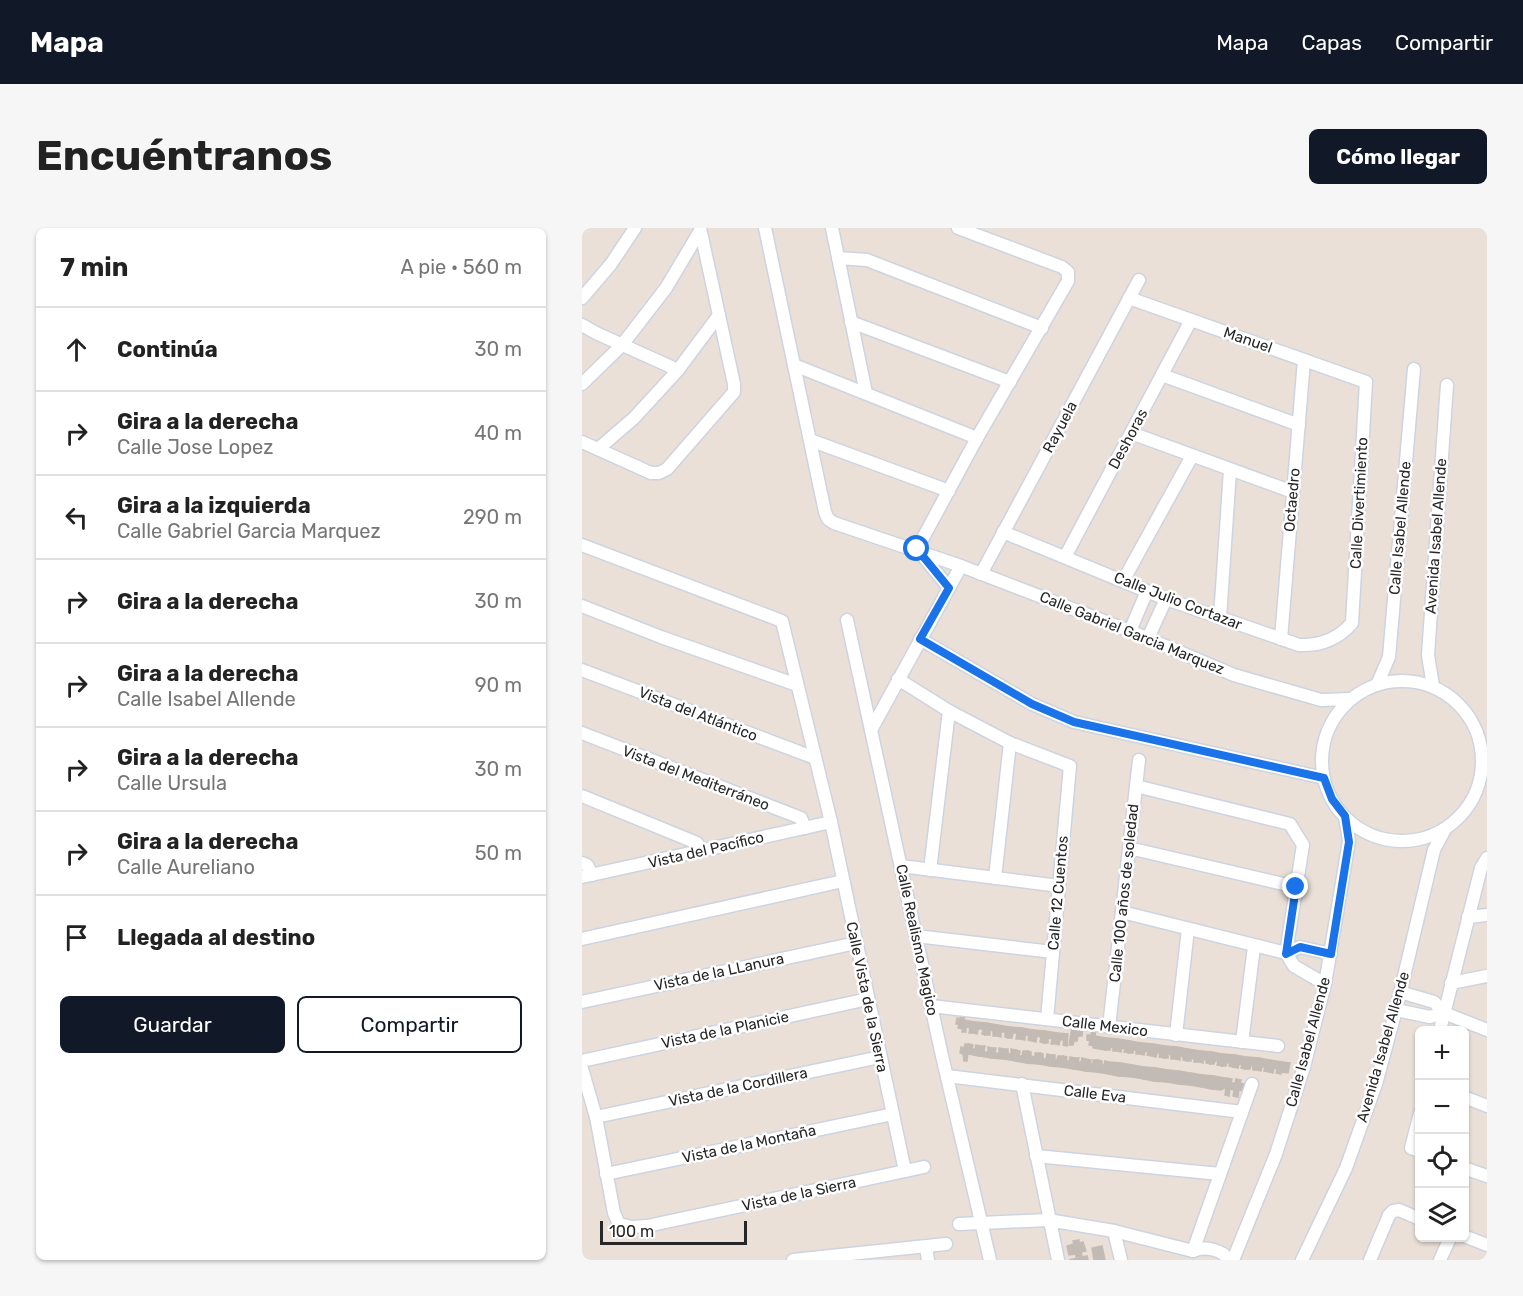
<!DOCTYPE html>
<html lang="es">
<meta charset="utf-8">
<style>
:root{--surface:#fff;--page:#f6f6f6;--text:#222;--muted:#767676;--line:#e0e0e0;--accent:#111827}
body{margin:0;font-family:Rubik,sans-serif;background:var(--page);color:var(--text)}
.controls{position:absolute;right:18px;bottom:18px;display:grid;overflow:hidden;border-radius:9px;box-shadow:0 2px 4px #0004}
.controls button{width:54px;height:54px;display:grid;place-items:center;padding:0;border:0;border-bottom:2px solid var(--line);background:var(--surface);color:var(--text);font:30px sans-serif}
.scale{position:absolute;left:18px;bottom:15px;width:147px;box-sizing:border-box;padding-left:6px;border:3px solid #272727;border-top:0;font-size:16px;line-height:21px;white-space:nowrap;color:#272727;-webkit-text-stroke:4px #fff;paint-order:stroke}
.stop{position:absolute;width:18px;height:18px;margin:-14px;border:4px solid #1a73e8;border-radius:50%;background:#fff}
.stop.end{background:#1a73e8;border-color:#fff;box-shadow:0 2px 6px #0008}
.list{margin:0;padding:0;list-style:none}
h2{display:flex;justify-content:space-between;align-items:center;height:78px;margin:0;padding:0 24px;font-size:26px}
h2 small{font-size:20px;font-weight:400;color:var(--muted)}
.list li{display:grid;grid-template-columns:39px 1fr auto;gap:18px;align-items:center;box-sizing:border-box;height:84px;padding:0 24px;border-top:2px solid var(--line)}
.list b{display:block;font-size:22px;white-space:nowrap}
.list p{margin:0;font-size:20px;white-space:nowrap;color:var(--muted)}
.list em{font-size:20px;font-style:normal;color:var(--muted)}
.actions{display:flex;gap:12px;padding:18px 24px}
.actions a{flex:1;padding:14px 0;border:2px solid var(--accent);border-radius:9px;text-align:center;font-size:21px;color:var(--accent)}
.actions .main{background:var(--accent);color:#fff}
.icon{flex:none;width:33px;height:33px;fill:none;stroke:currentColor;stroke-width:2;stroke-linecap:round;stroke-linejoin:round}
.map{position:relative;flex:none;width:905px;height:1032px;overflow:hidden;border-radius:9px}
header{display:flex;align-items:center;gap:36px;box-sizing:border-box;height:84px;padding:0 30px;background:var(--accent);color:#fff}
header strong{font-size:28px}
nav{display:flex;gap:33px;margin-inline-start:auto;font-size:21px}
.intro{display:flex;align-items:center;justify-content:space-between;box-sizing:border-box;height:144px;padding:0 36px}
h1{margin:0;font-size:42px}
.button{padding:15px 27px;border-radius:9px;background:var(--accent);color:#fff;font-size:21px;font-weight:700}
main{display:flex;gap:36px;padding:0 36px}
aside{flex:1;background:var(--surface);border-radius:9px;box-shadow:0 2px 4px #0004}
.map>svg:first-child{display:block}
</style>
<header>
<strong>Mapa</strong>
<nav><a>Mapa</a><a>Capas</a><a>Compartir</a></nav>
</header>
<div class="intro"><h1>Encuéntranos</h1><a class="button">Cómo llegar</a></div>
<main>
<aside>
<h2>7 min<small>A pie · 560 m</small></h2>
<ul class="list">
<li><svg class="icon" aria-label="ahead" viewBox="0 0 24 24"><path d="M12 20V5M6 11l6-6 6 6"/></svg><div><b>Continúa</b></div><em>30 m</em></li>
<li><svg class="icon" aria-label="right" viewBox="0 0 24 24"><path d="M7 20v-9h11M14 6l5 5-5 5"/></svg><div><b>Gira a la derecha</b><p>Calle Jose Lopez</p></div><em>40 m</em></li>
<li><svg class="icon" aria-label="left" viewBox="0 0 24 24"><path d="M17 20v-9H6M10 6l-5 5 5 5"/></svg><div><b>Gira a la izquierda</b><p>Calle Gabriel Garcia Marquez</p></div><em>290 m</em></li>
<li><svg class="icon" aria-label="right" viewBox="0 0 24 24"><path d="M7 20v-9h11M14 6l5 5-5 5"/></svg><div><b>Gira a la derecha</b></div><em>30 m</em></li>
<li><svg class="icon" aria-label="right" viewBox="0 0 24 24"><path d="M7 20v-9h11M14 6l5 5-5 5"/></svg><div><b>Gira a la derecha</b><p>Calle Isabel Allende</p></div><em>90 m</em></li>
<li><svg class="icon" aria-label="right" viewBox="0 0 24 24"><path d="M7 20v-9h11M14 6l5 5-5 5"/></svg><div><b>Gira a la derecha</b><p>Calle Ursula</p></div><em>30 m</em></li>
<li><svg class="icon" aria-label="right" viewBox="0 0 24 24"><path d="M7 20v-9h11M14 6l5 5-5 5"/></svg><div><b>Gira a la derecha</b><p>Calle Aureliano</p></div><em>50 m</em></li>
<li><svg class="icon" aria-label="arrive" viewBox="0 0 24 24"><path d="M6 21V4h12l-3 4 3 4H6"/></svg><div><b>Llegada al destino</b></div></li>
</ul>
<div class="actions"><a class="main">Guardar</a><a>Compartir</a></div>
</aside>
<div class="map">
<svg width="905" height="1032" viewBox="0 0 905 1032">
<rect width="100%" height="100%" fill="#eae0d8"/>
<g fill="#c2bab5" stroke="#c5bbb2" stroke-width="1.5">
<path d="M379,784H383L381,801L376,800L377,796H374L375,790L378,791Z"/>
<path d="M382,792L393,794L392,805H387L388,800L384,799V804H380Z"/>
<path d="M393,794L405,795L403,807L400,806L401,801H396L395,806L392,805Z"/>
<path d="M405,795L416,797L415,808H411V803L408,802V807H403Z"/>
<path d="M416,797L428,799L426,810L423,809V804H419V809L415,808Z"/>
<path d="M428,799L440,800L438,811H434L435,805H431L430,810H426Z"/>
<path d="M490,799H501L500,808H496L495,813H492L491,817H487Z"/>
<path d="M440,800L452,802L450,813L446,812L447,808L443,807V812L438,811Z"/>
<path d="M510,800H514L512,818L507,817L508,813L505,812V807H509Z"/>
<path d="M452,802L463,803L462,815L458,814L459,809L455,808L454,814L450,813Z"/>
<path d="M463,803L475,805L474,816H469L470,811L466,810V815H462Z"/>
<path d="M475,805L486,806L485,818L481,817L482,812H478L477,817L474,816Z"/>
<path d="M513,808L525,810L523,822L511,820Z"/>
<path d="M525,810L536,811L535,823H531V820L528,819V822H523Z"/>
<path d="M536,811L548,813L547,825L542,824L543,821L540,820L539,824L535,823Z"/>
<path d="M548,813L560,815L558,826H554V822H551V825H547Z"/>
<path d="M560,815L571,816L570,828L565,827L566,824L563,823L562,827L558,826Z"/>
<path d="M383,816H387L385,833H382L381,826L378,825L379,819L382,820Z"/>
<path d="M387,816L391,817L390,821H393L394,817L398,818L397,828L386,826Z"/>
<path d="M571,816L583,818L582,830L577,829L578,825H575L574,829L570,828Z"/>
<path d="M398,818H403L402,824H406V819L410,820L409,830L397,828Z"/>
<path d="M583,818L595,819L593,831H589V827L586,826V830H582Z"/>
<path d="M595,819L606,821L605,833L601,832V829L598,828V832L593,831Z"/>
<path d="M410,820H414L413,825H417V820L422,821L421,831L409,830Z"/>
<path d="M422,821H426V826H429V821L434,822L433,833L421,831Z"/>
<path d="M606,821L618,823L617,834H612V831L609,830V833H605Z"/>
<path d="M434,822L438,823L437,828H440L441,823H446L444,835L433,833Z"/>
<path d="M446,823L449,824V828L453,829V825H458L456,836L444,835Z"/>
<path d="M618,823L630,824L628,836L624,835V832H621V835L617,834Z"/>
<path d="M630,824L641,826L640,838L635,837L636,833H633L632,836H628Z"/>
<path d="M458,825L461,826V831H464L465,826L470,827L468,838L456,836Z"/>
<path d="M641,826L653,827L651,839L647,838L648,835H645L644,838H640Z"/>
<path d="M470,827H473V832H475L476,828H481L479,839L468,838Z"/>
<path d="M653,827L665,829L663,841L659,840L660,837L657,836L656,840L651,839Z"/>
<path d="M481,828L485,829L484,833H487L488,829L493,830L491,841L479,839Z"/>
<path d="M665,829L677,830L675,842H671V838L669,837L668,841H663Z"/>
<path d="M493,830H497L496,834H499L500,830L504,831L503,843L491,841Z"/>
<path d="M677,830L688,832L687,844L682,843L683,839H680L679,843L675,842Z"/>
<path d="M504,831L509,832L508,835L511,836V832H516L514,844L503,843Z"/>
<path d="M516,832L520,833V837H522L523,833L527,834L526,846L514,844Z"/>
<path d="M688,832L700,834L699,846L694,845L695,841L692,840L691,845L687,844Z"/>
<path d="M527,834L539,835L537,848L526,846Z"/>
<path d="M700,834L708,835L706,845L699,844Z"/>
<path d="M539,835L551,837L549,849L537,848Z"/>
<path d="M551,837L562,839L561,851L549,849Z"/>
<path d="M562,839L574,840L572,853L561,851Z"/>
<path d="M574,840L586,842L584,854L572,853Z"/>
<path d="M586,842L597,843L596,856L584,854Z"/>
<path d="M597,843L609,845L607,857L596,856Z"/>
<path d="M609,845L621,847L619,859L607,857Z"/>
<path d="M621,847L632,848L630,861L619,859Z"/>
<path d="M632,848L644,850L643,860L639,862L630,861Z"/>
<path d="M645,850L650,851L649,855H653L652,862L648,861L647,868L643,867Z"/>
<path d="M654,851L659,852L658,855L662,856L661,863L657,862L656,869L651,868Z"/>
<path d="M497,1012V1015L501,1014L504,1023L499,1024L500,1028L494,1029V1026L487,1027L485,1018L492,1016L491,1013Z"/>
<path d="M520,1018L523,1032H512L510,1020Z"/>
<path d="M505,1028L506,1032H487Z"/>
</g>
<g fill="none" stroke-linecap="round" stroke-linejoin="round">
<defs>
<g id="minor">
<path d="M183,0L243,284L246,291L252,295L379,338L548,403L652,447L739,472L769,471"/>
<path d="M250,0L284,165"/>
<path d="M256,30L285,32L460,100"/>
<path d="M0,70L29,36L53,0"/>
<path d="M269,94L428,154"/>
<path d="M0,97L14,105L96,142"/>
<path d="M212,137L395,210"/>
<path d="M580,147L717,197"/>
<path d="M0,156L40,117L84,60L118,3"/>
<path d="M549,205L711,264"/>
<path d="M228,212L367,263"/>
<path d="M0,214L69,245H77L85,241L152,164V156L118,0"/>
<path d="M16,221L52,190L96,142L137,87"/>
<path d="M421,304L584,371L717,417C737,418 756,411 770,395L784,154L547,70"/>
<path d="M0,317L200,393L249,594L323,943"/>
<path d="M335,321L395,210L486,53V44L480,39L376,0"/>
<path d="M336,322L367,360"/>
<path d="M483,329L609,92"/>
<path d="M399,346L557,52"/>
<path d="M541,353L610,228"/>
<path d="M0,378L79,409L215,457"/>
<path d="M638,390L648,242"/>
<path d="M265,392L360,828L408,1032"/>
<path d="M548,403L565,363"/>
<path d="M566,410L584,371"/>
<path d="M338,411L450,476L492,494L742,550"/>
<path d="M699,411L722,132"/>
<path d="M0,442L233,530"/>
<path d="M316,451L367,483L428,515L488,538L465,791"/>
<circle cx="820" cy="533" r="80"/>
<path d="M795,457L807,429L832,141"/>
<path d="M851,458L846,427L865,157"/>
<path d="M289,502L379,338"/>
<path d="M0,505L219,590L223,600"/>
<path d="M554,558L708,596L721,617L704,725"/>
<path d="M0,568L115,615L119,623"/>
<path d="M547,620L714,659"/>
<path d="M0,635L5,637L10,647"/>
<path d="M319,638L477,658"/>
<path d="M348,642L367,483"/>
<path d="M0,649L249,594"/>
<path d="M413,650L428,515"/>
<path d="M540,684L704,725L718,719L749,726"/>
<path d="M886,689L905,687"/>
<path d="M334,708L471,724"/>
<path d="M0,711L261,653"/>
<path d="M704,725L712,738L743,756"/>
<path d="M869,755L905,748"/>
<path d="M818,764L852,774L862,785L905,802"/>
<path d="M0,774L274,715"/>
<path d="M349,778L696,818"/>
<path d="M814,782L848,789L862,785"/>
<path d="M527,799L557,532"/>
<path d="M858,802L899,640L905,630"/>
<path d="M594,807L606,701"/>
<path d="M660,814L672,719"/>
<path d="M0,833L286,771"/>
<path d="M0,841L14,889L32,985L37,996L50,999L65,998L342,939"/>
<path d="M365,848L660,884"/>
<path d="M440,856L476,1032"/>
<path d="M882,869L905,878"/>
<path d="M838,885L829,920L838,923"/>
<path d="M14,889L298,829"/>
<path d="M454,928L638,946"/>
<path d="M882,940L905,948"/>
<path d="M24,946L311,886"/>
<path d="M377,996L466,992L532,1003L611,1023C622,1018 640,1021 647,1032"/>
<path d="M532,1003L539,1032"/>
<path d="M882,1008L905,1017"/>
<path d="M344,1020L346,1032"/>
<path d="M611,1023L670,856"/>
<path d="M211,1032L364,1016"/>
<path d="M651,1032L694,926L722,839L743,756L767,613L763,589"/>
<path d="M720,1032L764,940L794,856L814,782L852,622L863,601"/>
<path d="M788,1032L807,987L811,983L817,982L838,991"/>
<path d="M858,1032L868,1010"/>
</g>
</defs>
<use href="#minor" stroke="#cdd4e0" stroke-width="15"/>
<use href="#minor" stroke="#fff" stroke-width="12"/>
</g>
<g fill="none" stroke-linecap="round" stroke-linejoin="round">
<path stroke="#1a73e8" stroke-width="8" d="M335,321L367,360L338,411L450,476L492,494L742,550L750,571L763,588L767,614L749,726L718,719L704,726L714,659"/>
</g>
<g text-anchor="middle" stroke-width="5" stroke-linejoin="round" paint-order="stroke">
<g font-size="15" fill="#272727" stroke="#fff">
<text transform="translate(666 112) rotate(19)" y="5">Manuel</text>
<text transform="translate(478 199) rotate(-62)" y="5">Rayuela</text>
<text transform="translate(546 211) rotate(-62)" y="5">Deshoras</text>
<text transform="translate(710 272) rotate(-85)" y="5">Octaedro</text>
<text transform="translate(777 275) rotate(-87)" y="5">Calle Divertimiento</text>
<text transform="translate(818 300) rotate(-85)" y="5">Calle Isabel Allende</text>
<text transform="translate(854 308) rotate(-86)" y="5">Avenida Isabel Allende</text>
<text transform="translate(596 373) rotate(21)" y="5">Calle Julio Cortazar</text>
<text transform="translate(550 405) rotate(22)" y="5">Calle Gabriel Garcia Marquez</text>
<text transform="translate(116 486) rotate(21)" y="5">Vista del Atlántico</text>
<text transform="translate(114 550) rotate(21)" y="5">Vista del Mediterráneo</text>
<text transform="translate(124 622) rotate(-13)" y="5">Vista del Pacífico</text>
<text transform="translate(476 665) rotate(-85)" y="5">Calle 12 Cuentos</text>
<text transform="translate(542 665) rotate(-84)" y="5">Calle 100 años de soledad</text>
<text transform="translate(335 712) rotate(78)" y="5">Calle Realismo Magico</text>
<text transform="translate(137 744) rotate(-12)" y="5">Vista de la LLanura</text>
<text transform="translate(285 769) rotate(78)" y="5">Calle Vista de la Sierra</text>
<text transform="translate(523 798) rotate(7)" y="5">Calle Mexico</text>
<text transform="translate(143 802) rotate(-12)" y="5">Vista de la Planicie</text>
<text transform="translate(726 814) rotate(-75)" y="5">Calle Isabel Allende</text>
<text transform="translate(801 819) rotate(-74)" y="5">Avenida Isabel Allende</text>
<text transform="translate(156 859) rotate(-12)" y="5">Vista de la Cordillera</text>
<text transform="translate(513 866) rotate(7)" y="5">Calle Eva</text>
<text transform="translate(167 916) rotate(-12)" y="5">Vista de la Montaña</text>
<text transform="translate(217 966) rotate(-12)" y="5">Vista de la Sierra</text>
</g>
</g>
</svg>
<div class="controls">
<button>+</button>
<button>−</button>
<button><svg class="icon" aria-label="locate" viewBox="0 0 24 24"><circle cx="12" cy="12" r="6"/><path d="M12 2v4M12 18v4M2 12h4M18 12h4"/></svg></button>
<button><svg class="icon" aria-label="layers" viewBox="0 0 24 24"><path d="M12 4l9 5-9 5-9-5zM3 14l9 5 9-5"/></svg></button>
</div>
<div class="scale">100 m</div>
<div class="stop" style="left:335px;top:321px"></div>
<div class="stop end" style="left:714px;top:659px"></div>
</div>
</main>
